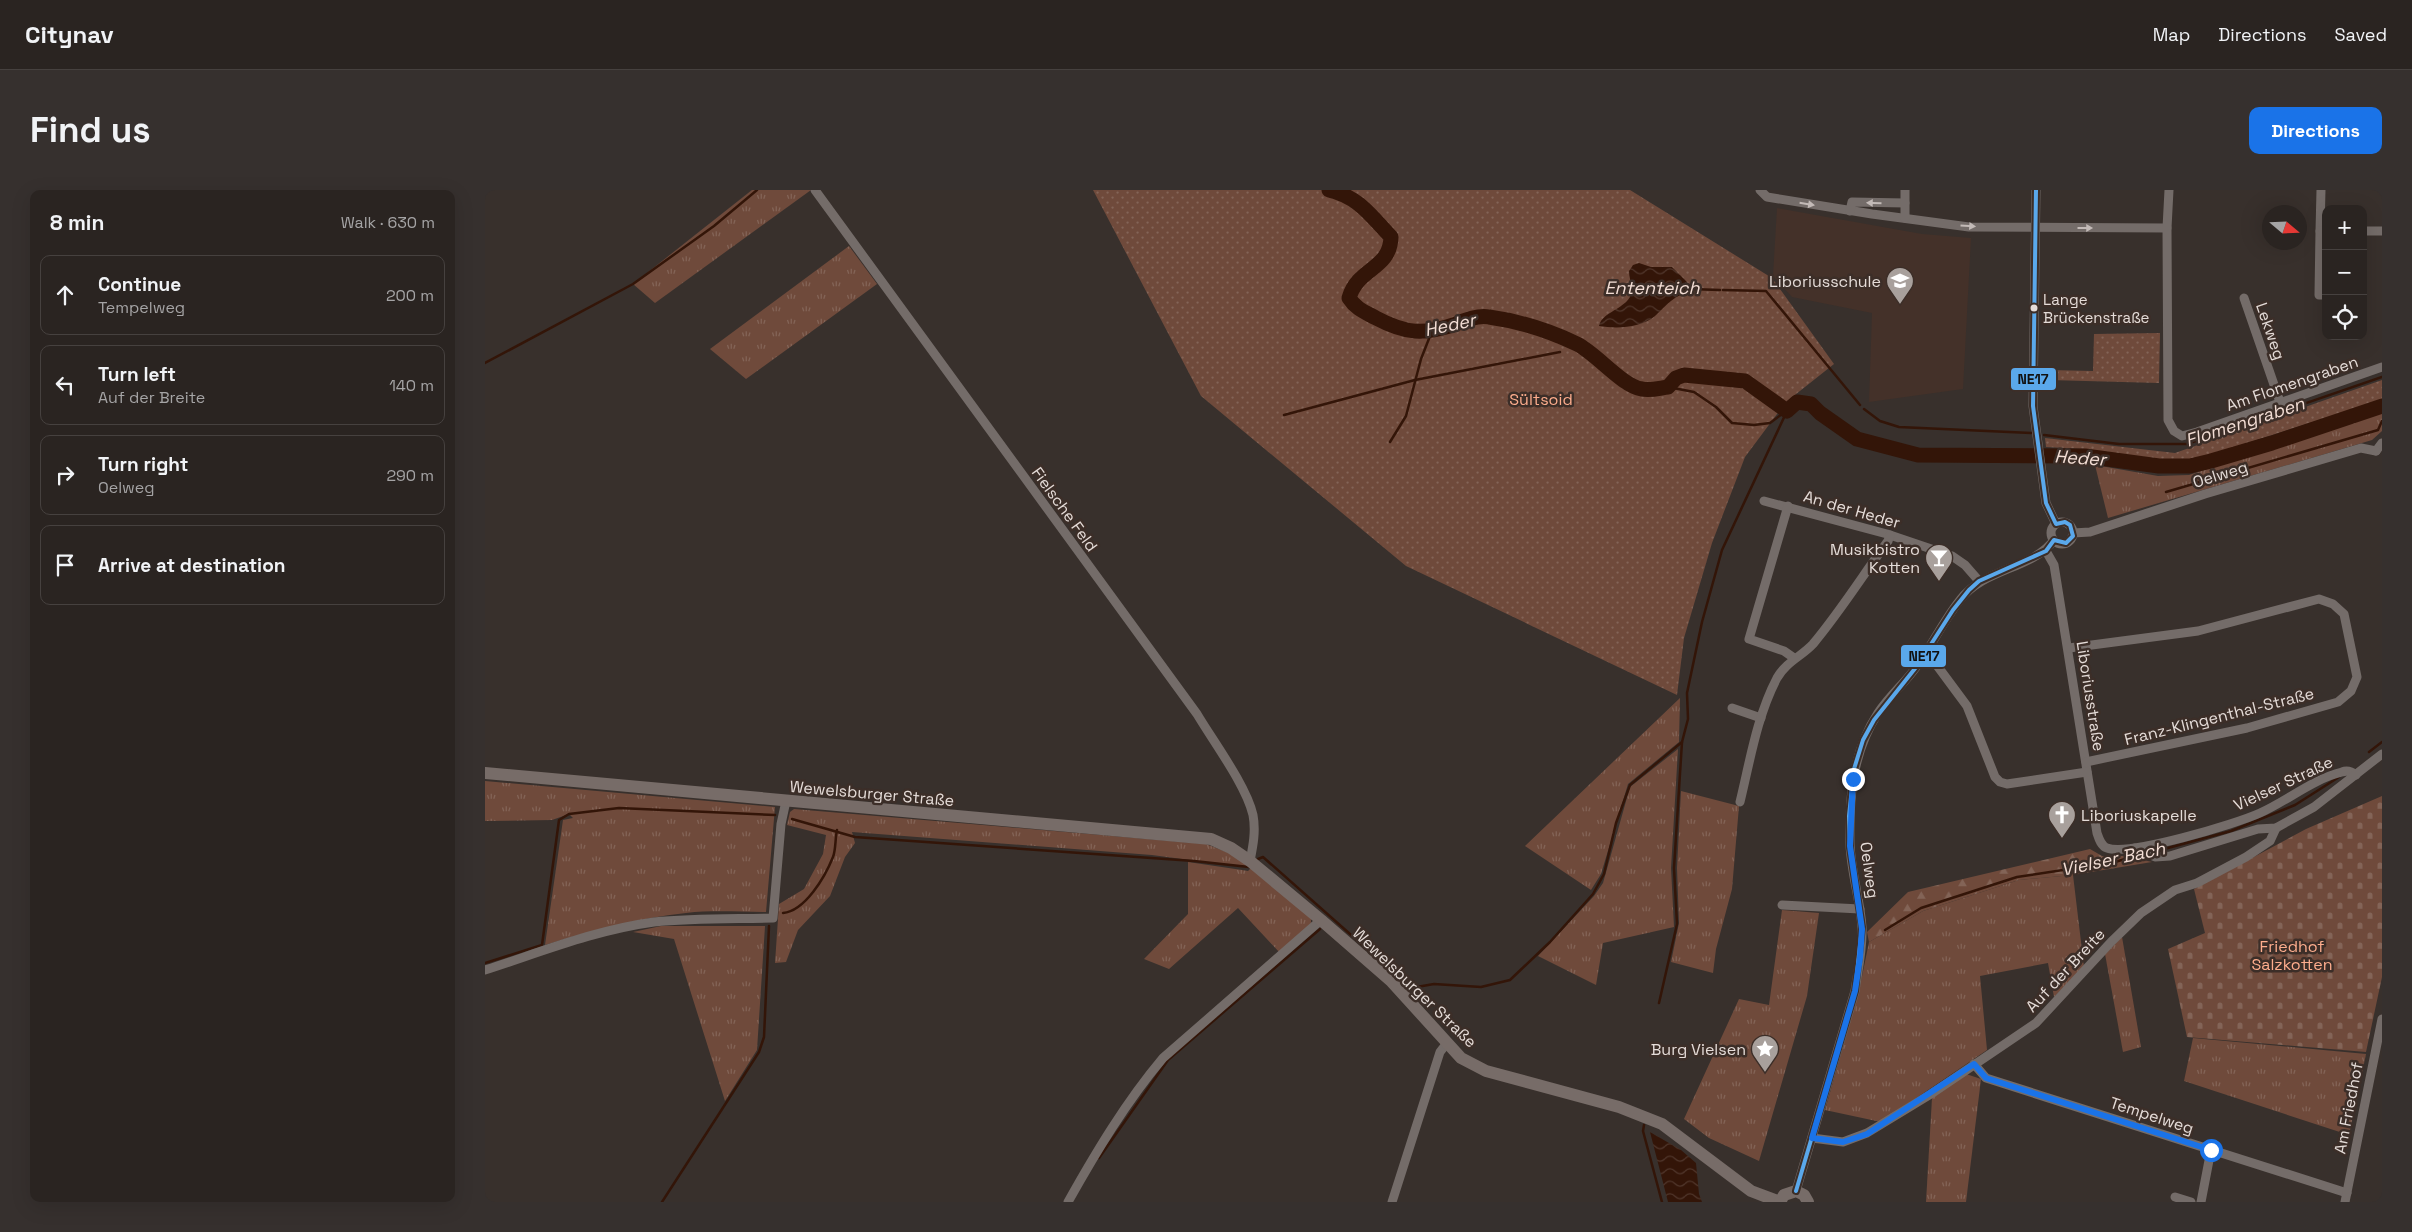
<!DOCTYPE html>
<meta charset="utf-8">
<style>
:root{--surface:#2a2421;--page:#36302e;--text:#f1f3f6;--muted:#a5a4a5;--line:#46413f;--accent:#1a73e8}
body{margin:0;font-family:"Space Grotesk",sans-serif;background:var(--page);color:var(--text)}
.controls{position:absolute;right:15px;top:15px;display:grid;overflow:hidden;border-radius:10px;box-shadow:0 5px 20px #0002}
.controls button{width:45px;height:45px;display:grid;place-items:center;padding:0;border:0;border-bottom:1px solid var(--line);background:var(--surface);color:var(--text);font:25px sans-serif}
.compass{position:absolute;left:1777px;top:15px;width:45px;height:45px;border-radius:50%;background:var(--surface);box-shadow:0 5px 20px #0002;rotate:109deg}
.stop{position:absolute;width:15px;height:15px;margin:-11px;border:4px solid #1a73e8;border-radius:50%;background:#fff}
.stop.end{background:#1a73e8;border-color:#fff;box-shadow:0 1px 5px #0008}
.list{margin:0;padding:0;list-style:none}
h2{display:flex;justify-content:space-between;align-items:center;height:65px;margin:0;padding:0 20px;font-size:21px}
h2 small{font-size:16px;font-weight:400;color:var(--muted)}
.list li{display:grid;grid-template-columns:32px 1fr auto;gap:15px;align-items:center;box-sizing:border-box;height:80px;margin:0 10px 10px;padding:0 10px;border:1px solid var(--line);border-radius:10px}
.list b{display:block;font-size:19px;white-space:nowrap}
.list p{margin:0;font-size:16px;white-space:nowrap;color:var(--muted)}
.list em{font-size:16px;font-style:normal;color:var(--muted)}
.icon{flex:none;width:28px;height:28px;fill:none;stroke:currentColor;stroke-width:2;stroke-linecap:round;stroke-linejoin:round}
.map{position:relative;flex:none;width:1897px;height:1012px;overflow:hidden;border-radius:10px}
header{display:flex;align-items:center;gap:30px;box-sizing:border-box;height:70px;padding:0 25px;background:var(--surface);border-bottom:1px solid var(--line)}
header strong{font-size:24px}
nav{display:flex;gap:28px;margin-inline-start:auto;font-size:18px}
.intro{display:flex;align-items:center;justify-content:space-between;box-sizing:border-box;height:120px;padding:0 30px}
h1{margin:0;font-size:35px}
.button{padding:12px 22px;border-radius:10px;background:var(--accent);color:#fff;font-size:18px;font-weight:700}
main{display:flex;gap:30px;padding:0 30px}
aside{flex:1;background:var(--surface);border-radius:10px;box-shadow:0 5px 20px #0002}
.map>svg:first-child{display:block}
</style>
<header>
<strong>Citynav</strong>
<nav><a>Map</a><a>Directions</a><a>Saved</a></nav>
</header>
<div class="intro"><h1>Find us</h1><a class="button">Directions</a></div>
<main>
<aside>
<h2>8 min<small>Walk · 630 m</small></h2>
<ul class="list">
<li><svg class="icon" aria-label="ahead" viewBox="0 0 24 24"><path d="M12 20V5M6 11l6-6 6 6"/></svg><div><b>Continue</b><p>Tempelweg</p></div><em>200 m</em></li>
<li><svg class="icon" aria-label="left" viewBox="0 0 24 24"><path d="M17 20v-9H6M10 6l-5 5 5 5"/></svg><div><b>Turn left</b><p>Auf der Breite</p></div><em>140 m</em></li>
<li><svg class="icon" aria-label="right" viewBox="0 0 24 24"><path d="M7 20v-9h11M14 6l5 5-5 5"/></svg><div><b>Turn right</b><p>Oelweg</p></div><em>290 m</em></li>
<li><svg class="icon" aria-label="arrive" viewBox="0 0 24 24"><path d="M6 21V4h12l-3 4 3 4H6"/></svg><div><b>Arrive at destination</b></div></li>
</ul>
</aside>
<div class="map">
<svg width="1897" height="1012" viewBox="0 0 1897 1012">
<defs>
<pattern id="grass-tufts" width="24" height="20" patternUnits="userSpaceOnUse" patternTransform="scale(1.25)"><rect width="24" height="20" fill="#6f4a3b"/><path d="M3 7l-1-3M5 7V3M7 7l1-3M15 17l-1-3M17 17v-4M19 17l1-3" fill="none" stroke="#836457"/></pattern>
<pattern id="forest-firs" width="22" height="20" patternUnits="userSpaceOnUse" patternTransform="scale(1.25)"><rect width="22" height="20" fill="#6f4a3b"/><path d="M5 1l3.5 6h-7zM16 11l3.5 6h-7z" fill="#836457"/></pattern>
<pattern id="cemetery-stones" width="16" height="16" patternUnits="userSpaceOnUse" patternTransform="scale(1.25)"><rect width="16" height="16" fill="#6f4a3b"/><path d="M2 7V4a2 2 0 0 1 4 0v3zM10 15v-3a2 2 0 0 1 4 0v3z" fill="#836457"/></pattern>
<pattern id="park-dots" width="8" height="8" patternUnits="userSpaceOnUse" patternTransform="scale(1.25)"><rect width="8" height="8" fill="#6f4a3b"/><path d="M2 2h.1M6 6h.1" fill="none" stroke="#836457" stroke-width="1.8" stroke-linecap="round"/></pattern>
<pattern id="water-waves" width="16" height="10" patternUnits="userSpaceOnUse" patternTransform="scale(1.25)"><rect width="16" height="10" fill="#331508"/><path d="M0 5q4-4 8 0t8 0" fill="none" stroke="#50362b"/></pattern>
</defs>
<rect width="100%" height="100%" fill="#38302c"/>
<path fill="#443129" d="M1292,18L1437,44L1486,48L1478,199L1384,212L1387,123L1307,107L1288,86Z"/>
<g fill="url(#grass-tufts)">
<path d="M267,0H326L170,113L148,94Z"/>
<path d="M364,56L392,94L261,189L225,159Z"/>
<path d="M1897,222V241L1887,250L1623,328L1610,275L1673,286L1704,285Z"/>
<path d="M1195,508L1194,552L1143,594L1116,684L1106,700L1040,656Z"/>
<path d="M1193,559L1186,678L1189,737L1118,753L1111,795L1053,766L1109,706L1118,693L1145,597Z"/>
<path d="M0,591L290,617L281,722C255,722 227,720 201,723C152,728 106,741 60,755L78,630L88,628L84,624L67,630L0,631Z"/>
<path d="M1196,601L1254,616L1247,699L1231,759L1228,783L1186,772L1194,733L1192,678Z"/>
<path d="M309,619L721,654L749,665L762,675L758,677L667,665L367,642L370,653L360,667L345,706L313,740L301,772L290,773L294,714L319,699L338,664L341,645L302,635L305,622Z"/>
<path d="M703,672L757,680L763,681L766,678L826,728V734L795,763L753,718L684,779L659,769L703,724Z"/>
<path d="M1588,685L1599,777L1569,807L1563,773L1495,786L1502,860L1396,932L1340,920L1374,801L1384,752L1438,721L1534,690Z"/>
<path d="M1297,720L1334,723L1322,806L1274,971L1224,948L1199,929L1254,809L1284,815Z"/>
<path d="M176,736H280L272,860L240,911L189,749L148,742Z"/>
<path d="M1637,747L1656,857L1638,862L1620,764Z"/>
<path d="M1708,848L1881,864L1864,945L1699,891Z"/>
<path d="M1481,884L1496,889L1481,1012H1441L1447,908Z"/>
</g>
<path fill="url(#forest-firs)" d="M1605,659L1617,666H1641L1667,672L1588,685L1534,690L1438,721L1384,752L1382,742L1423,702Z"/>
<path fill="url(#cemetery-stones)" d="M1897,606V787L1881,862L1702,847L1683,759L1720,743L1709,699L1821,639Z"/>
<g fill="url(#park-dots)">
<path d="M608,0H1145L1287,88L1349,174L1301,212L1260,267L1227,353L1199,448L1192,505L921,376L716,206Z"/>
<path d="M1675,143L1674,193L1564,190V180L1608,181L1609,144Z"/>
<path d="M1897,190V210L1712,269L1686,272L1601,259L1561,257L1560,248L1690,263Z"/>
</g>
<g fill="url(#water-waves)">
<path d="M1154,73L1166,77H1187L1202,92L1205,102C1189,105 1182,115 1170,126C1156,138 1132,139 1114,136C1117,120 1149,118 1147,97C1146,92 1144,87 1144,81L1148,75Z"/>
<path d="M1165,942L1196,960L1211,973L1214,1004L1217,1012H1183Z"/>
</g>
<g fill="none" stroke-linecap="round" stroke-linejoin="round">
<g stroke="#331508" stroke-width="2.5">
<path d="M1205,99L1235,100"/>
<path d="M1238,100L1281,101L1375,215"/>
<path d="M0,173L148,94L229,36L272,0"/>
<path d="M1183,197L1209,202L1231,217L1247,233L1269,235L1285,233L1301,221"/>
<path d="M1379,219L1395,231L1414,237L1546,243"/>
<path d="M799,225L930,190L1075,162"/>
<path d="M1559,245L1634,254H1702L1897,187"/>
<path d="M905,252L921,226L936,169L947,141"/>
<path d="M1681,302L1893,240L1897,231"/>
<path d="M1884,562L1897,552"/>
<path d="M307,629L370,647L709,671L764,677"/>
<path d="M1668,662L1746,641L1810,615L1854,587"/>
<path d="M773,669L778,667L926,798L949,794L996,797L1025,790L1065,752L1108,704L1119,684L1131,633L1145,595L1197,552L1203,529L1202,503L1217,432L1237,360L1302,221"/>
<path d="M298,723C320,721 340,687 348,667C351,659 350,649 352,640"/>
<path d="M1400,740L1436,718L1532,687L1630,672L1657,664"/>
<path d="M0,773L57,755L74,630L84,624L134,618L290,625"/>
<path d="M1174,813L1192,734L1189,678L1197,552"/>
<path d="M1159,935L1158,941L1177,1012"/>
<path d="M614,968L683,870L835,739"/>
<path d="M177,1012L274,862L279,847L284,736"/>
</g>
<path stroke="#331508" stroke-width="15" d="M844,0C874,7 886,26 906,47C905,80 873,77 864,108C871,119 880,122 891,128C921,144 939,145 971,134C980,130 994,125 1004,127C1033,131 1065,141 1092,154C1112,164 1137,196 1157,199C1165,201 1175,198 1183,197L1191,188L1199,185L1260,191L1302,221L1312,212L1326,214L1335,223L1372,249L1433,265L1600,266L1674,276H1705L1726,271L1787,253L1897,216"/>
<g stroke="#746c69" stroke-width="9">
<path d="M330,0L712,524C728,551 761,595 768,625C771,641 768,656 765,671"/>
<path d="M1275,0L1282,7L1387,24L1484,37L1682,38"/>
<path d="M1551,0L1548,216L1561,313L1571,334"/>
<path d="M1684,0L1682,38L1683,230L1689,241L1697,246L1712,242L1897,177"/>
<path d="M1836,0L1835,41H1841"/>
<path d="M1365,21L1367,12L1420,13"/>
<path d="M1420,28V0"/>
<path d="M1835,41L1834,105H1841"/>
<path d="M1878,41H1897"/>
<path d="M1759,108L1795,212"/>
<path d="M1891,261L1897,253"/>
<path d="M1279,311L1402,344L1467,366L1480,375L1494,391"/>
<path d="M1303,316L1264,449L1299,461L1309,468"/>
<circle cx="1577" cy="343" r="11"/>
<path d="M1588,343L1605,342L1720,304L1876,258L1891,261"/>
<path d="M1561,361L1569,375L1612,643C1614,649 1616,656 1622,658C1645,666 1751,634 1775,623C1802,611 1828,589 1857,582C1862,580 1866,581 1871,585"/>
<path d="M1584,458L1713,441L1834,409L1848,414L1859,424L1872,487L1866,501L1853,512L1762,538L1601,572"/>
<path d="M1442,462L1482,516L1510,587L1515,592L1522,594L1602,582"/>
<path d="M1247,518L1276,528"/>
<path d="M1255,612C1265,571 1272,526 1292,488C1301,472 1317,466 1328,454C1355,422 1378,385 1403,351L1405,345"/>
<path d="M1650,658L1670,667L1685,666L1773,639L1791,638L1829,617L1897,564"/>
<path d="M1297,715L1375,719"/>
<path d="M0,780C56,762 110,740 169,732C208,728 249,729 288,728L296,634L301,611"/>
<path d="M1489,874L1501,888L1862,1003"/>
<path d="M1327,948L1358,952L1382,943L1446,904L1551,833L1626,752L1656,723L1690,700L1712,693L1761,667L1785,651L1791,638"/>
<path d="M1311,1001L1370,801C1373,780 1378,758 1377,737C1375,709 1366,682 1365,654C1364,608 1367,563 1393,523C1404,506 1420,493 1432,476C1447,455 1459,430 1475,410C1499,378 1548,379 1569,350"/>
<path d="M1690,1007L1706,1012"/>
<path d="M583,1012C611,962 641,912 678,868L836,730"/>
<path d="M907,1012L955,862L962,853"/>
<path d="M1716,1012L1726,960"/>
<path d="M1860,1012L1897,829"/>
</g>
<g stroke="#776c68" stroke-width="12">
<path d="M0,583L726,649L746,658L765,671L836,730L906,791L976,868L1001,881L1134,917L1177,934L1266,1001L1295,1012"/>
<path d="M1295,1012L1299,1005L1311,1001L1319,1005L1323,1012"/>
</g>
<defs>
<path id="bus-1" d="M1311,1001L1370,801L1377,737L1365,658L1364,626L1369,579L1378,550L1389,530L1432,476L1468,420L1484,400L1494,391L1561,361L1569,350L1581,353L1588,346L1585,335L1580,332L1571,334L1561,313L1548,216L1551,0"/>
</defs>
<use href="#bus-1" stroke="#3c2e28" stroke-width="8"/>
<use href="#bus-1" stroke="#5aa8eb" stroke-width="4"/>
</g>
<defs><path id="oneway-solid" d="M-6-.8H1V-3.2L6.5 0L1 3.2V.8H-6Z" transform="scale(1.25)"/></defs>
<g fill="#c3bab7">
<use href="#oneway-solid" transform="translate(1389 13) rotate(-179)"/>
<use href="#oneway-solid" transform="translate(1322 14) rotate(9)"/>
<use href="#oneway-solid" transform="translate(1483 36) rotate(4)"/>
<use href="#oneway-solid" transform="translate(1600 38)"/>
</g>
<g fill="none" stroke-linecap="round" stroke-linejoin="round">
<path stroke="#1a73e8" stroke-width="6" d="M1368,589L1365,656L1377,739L1375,768L1370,801L1327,948L1358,952L1382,944L1489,874L1501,888L1726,960"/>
</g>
<defs>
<symbol id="school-pin" viewBox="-11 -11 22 30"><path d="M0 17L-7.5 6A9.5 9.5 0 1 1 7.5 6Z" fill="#a8a09c" stroke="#3c2e28"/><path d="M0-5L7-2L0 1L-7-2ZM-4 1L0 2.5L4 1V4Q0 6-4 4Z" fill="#fff"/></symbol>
<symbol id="bar-pin" viewBox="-11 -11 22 30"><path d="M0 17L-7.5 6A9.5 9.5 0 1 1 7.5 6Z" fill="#a8a09c" stroke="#3c2e28"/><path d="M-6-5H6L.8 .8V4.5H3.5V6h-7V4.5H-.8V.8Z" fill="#fff"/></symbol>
<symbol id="church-pin" viewBox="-11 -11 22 30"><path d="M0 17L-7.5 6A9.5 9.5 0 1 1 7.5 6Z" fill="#a8a09c" stroke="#3c2e28"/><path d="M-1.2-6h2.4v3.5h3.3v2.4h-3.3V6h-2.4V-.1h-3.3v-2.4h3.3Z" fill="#fff"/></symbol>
<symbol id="sight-pin" viewBox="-11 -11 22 30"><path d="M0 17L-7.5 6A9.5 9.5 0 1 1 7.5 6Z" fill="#a8a09c" stroke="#3c2e28"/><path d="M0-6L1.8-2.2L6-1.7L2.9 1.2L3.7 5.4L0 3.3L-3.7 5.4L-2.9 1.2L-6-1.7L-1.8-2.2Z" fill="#fff"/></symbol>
</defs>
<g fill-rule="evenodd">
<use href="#school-pin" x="1399" y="75" width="32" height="43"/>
<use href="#bar-pin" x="1438" y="352" width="32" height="43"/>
<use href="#church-pin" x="1561" y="609" width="32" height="43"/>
<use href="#sight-pin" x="1264" y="843" width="32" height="43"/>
</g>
<circle fill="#e5dcd8" stroke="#3c2e28" stroke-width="2" cx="1549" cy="118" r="4.5"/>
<g text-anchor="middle" stroke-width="5" stroke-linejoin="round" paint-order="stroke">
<g font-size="15" fill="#e5dcd8" stroke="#3c2e28" text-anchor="start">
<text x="1558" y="115">Lange<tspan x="1558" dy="18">Brückenstraße</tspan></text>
</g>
<g font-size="16" fill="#e5dcd8" stroke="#3c2e28" text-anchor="end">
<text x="1396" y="97">Liboriusschule</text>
<text x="1435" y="365">Musikbistro<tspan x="1435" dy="18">Kotten</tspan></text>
<text x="1596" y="631" text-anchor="start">Liboriuskapelle</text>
<text x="1261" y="865">Burg Vielsen</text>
</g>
<g font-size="16" fill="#e5dcd8" stroke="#3c2e28">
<text transform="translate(1786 141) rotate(71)" y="6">Lekweg</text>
<text transform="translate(1807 193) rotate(-19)" y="6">Am Flomengraben</text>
<text transform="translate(1735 284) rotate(-17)" y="6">Oelweg</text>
<text transform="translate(580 319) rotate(54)" y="6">Fielsche Feld</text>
<text transform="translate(1367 319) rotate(16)" y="6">An der Heder</text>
<text transform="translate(1606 506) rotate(81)" y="6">Liboriusstraße</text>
<text transform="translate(1734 526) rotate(-14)" y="6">Franz-Klingenthal-Straße</text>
<text transform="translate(1798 593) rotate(-25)" y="6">Vielser Straße</text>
<text transform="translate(387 603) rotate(5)" y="6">Wewelsburger Straße</text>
<text transform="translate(1385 680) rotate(82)" y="6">Oelweg</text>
<text transform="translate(1580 780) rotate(-47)" y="6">Auf der Breite</text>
<text transform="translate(930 797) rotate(44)" y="6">Wewelsburger Straße</text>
<text transform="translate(1863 918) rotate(-79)" y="6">Am Friedhof</text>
<text transform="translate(1667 925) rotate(18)" y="6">Tempelweg</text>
</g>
<g font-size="16" fill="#fdad8d" stroke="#3c2e28">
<text x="1056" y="215">Sültsoid</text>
<text x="1807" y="762">Friedhof<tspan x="1807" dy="18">Salzkotten</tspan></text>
</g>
<g font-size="18" font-style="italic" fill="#f3ded5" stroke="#3c2e28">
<text x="1167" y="104">Ententeich</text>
<text transform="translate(965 135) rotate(-12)" y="6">Heder</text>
<text transform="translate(1760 232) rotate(-18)" y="6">Flomengraben</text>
<text transform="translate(1595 268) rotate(4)" y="6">Heder</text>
<text transform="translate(1628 669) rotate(-12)" y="6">Vielser Bach</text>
</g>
</g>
<g stroke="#3c2e28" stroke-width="2">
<rect x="1525" y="177" width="47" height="24" rx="5" fill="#5aa8eb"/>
<rect x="1415" y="454" width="47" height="24" rx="5" fill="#5aa8eb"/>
</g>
<g font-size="14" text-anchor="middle" font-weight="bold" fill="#111">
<text x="1548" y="194">NE17</text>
<text x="1439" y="471">NE17</text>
</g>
</svg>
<div class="controls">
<button>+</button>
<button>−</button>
<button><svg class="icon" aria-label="locate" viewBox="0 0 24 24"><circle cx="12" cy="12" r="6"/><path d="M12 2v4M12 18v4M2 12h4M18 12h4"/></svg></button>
</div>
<svg class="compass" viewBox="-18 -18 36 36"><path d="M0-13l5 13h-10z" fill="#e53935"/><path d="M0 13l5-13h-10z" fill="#a5a4a5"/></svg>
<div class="stop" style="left:1726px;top:960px"></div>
<div class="stop end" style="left:1368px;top:589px"></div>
</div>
</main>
